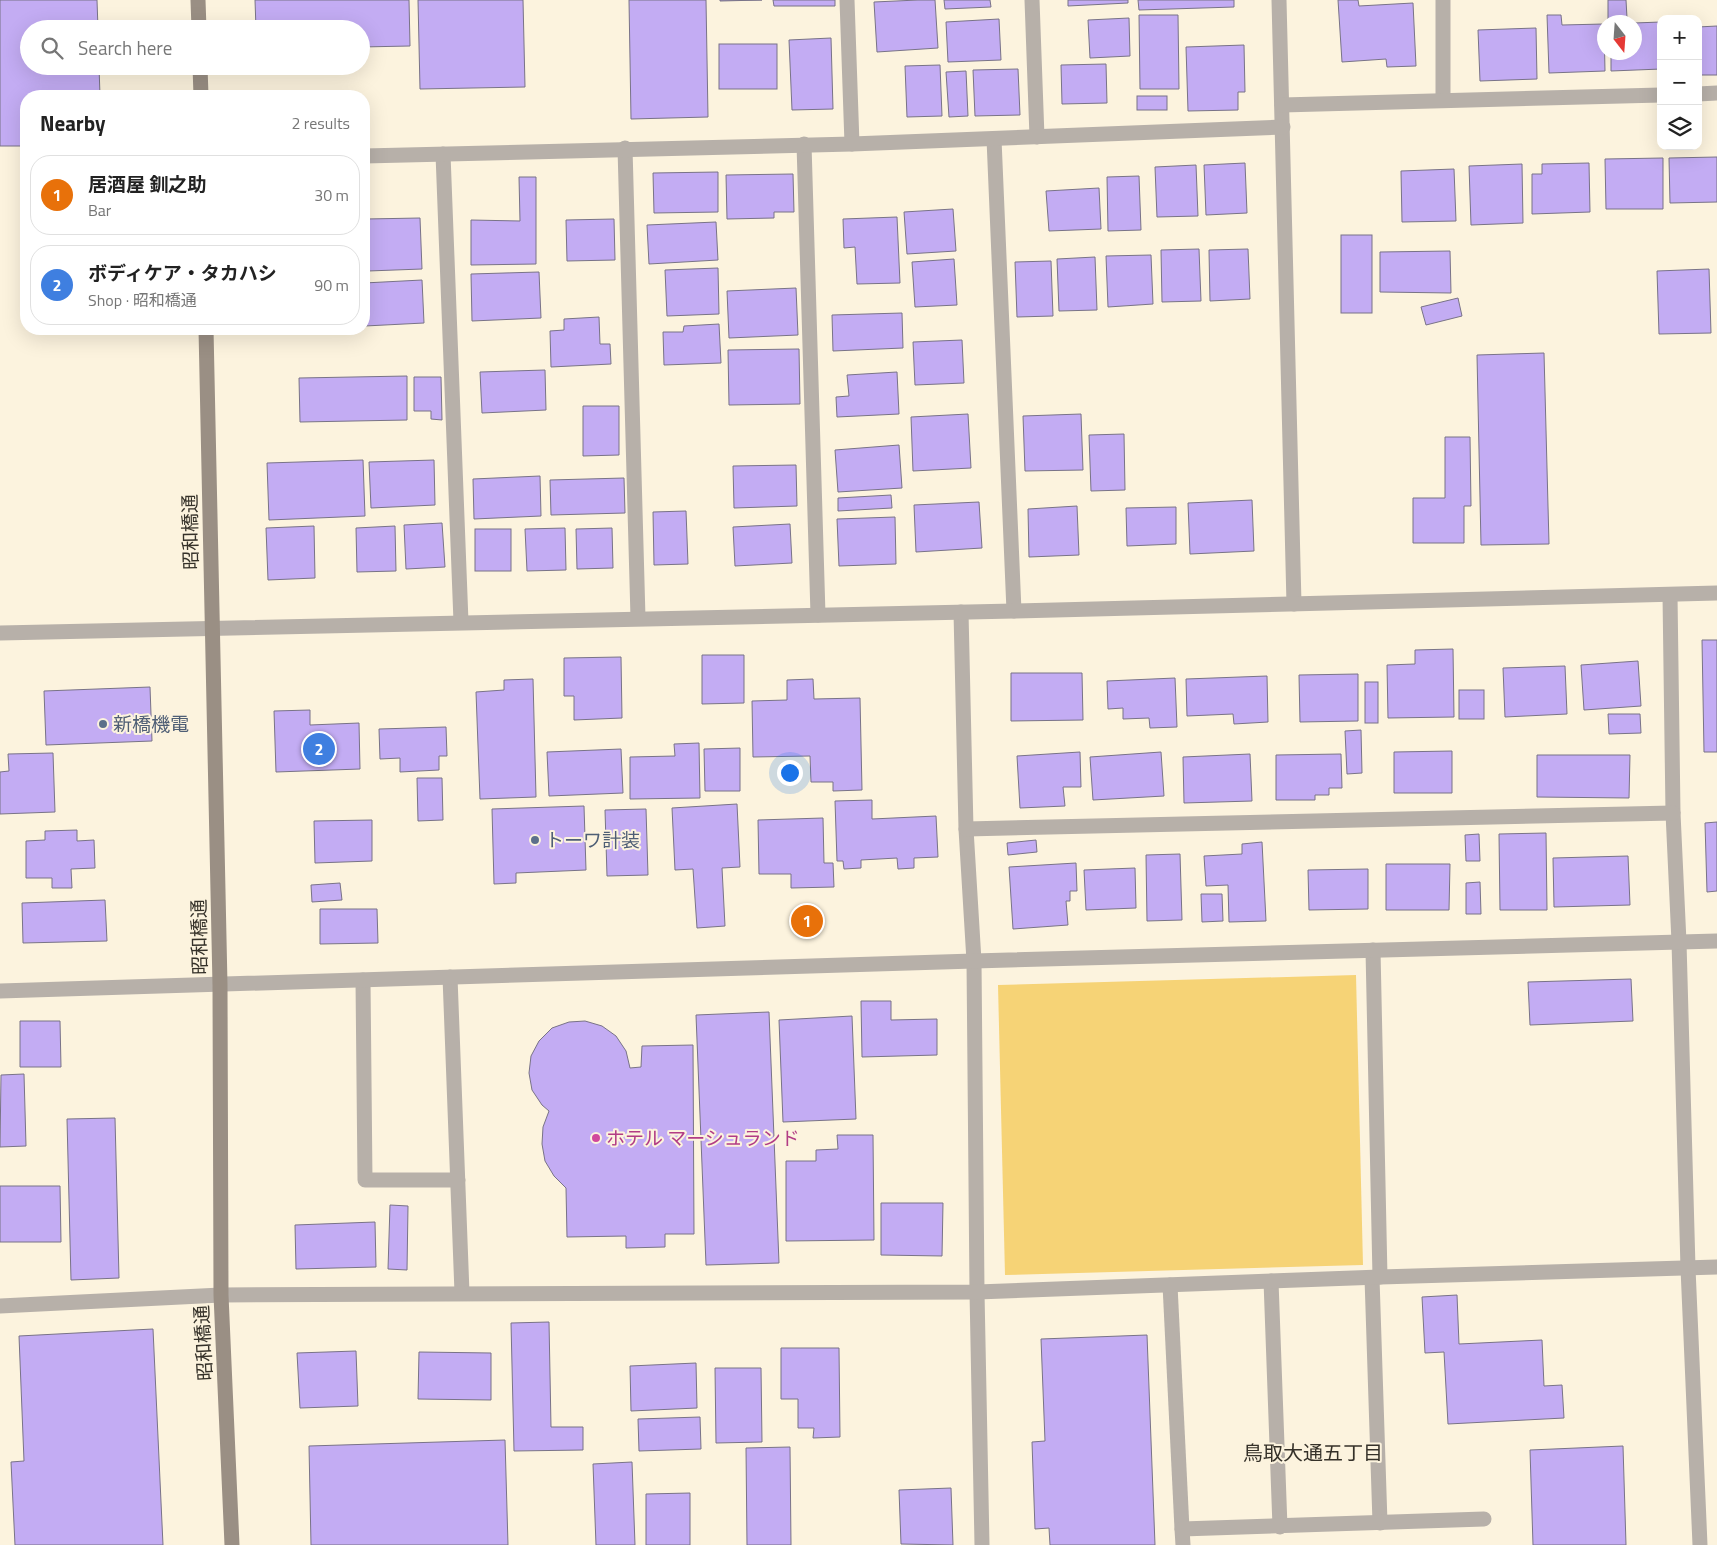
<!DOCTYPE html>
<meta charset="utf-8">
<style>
:root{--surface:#fff;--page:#f2f2f2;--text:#222;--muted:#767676;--line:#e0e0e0;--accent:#ea580c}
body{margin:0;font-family:"Titillium Web","Noto Sans JP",sans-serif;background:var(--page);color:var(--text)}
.controls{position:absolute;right:15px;top:15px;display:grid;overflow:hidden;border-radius:10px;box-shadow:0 5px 20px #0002}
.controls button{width:45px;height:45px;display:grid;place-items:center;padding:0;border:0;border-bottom:1px solid var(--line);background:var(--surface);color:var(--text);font:25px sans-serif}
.compass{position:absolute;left:1597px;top:15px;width:45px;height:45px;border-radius:50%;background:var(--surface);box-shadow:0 5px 20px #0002;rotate:163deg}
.you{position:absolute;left:789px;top:772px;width:18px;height:18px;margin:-12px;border:4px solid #fff;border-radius:50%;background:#1a73e8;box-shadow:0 0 0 8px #1a73e833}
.badge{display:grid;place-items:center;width:32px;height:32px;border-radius:50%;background:var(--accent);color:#fff;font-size:16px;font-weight:700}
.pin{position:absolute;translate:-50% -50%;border:2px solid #fff;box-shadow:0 1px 5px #0006}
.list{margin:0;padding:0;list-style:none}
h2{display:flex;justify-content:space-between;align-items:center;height:65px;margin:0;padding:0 20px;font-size:21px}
h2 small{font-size:16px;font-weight:400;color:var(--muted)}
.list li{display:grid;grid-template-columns:32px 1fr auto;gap:15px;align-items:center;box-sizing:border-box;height:80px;margin:0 10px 10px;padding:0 10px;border:1px solid var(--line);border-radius:20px}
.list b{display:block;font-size:19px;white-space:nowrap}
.list p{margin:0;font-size:16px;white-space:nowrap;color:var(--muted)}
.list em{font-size:16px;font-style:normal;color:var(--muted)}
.icon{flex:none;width:28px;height:28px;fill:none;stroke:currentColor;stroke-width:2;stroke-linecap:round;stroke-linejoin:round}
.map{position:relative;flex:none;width:1717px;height:1545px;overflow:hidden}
.search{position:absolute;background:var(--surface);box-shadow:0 5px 20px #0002;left:20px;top:20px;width:350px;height:55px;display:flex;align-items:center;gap:12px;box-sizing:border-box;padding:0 18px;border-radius:28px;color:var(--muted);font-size:19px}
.panel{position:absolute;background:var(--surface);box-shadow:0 5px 20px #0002;left:20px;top:90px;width:350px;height:245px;border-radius:20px}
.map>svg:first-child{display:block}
</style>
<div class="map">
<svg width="1717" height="1545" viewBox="0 0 1717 1545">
<rect width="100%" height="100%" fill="#fcf3de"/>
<path fill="#f6d376" d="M1356,975L1363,1265L1005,1275L998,985Z"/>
<g fill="#c3acf3" stroke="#797387">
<path d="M0,0H97L98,29H29V66H99L100,96H26V146H0Z"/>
<path d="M255,0H409L410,46L361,47V29H256Z"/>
<path d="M418,0H523L525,87L420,89Z"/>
<path d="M629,0H706L708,117L631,119Z"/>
<path d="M720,0H762L720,1Z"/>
<path d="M773,0H835V6H774Z"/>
<path d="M918,0H935L938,48L877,52L874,2Z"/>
<path d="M944,0H990L991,7L945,9Z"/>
<path d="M1068,0H1128V3L1068,6Z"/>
<path d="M1138,0H1234V7L1139,10Z"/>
<path d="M1338,0H1358L1359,6L1413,3L1416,66L1387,67L1386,59L1342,62Z"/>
<path d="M1608,0H1626L1627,18L1608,19Z"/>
<path d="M1139,15H1178L1179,89H1140Z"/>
<path d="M1547,15H1561L1562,25L1604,24L1605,71L1549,73Z"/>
<path d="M1129,18L1130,56L1090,58L1088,20Z"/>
<path d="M999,19L1001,60L948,62L946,22Z"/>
<path d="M1661,22V69L1611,71V52H1634V23Z"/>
<path d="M1717,26V75H1698V27Z"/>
<path d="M1536,28L1537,79L1480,81L1478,30Z"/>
<path d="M831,38L833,109L792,110L789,40Z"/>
<rect x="719" y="44" width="58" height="45"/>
<path d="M1244,45L1245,92H1238V110L1188,111L1186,47Z"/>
<path d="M1106,64L1107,103L1062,104L1061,65Z"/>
<path d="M940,65L942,116L907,117L905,66Z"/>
<path d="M1018,69L1020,115L975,116L973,70Z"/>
<path d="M966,71L968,116L949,117L946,72Z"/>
<rect x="1137" y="96" width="30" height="14"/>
<path d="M1717,157V202L1670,203L1669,158Z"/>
<path d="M1663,158V209H1606L1605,159Z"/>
<path d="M1245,163L1247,213L1206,215L1204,165Z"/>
<path d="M1589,163L1590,212L1532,214V174H1542V164Z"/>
<path d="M1522,164L1523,223L1471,225L1469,166Z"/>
<path d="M1196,165L1198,216L1157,217L1155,167Z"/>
<path d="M1454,169L1456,221L1402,222L1401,171Z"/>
<path d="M718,172V212L654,213L653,173Z"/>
<path d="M793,174L794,212H774V218L727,219L726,175Z"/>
<path d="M1139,176L1141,230L1108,231L1107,177Z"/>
<path d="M519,177H536V264L471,265V220L520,221Z"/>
<path d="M1099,188L1101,229L1049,231L1046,191Z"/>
<path d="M953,209L956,251L907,254L904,212Z"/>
<path d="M897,217L900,283L857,284L855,247L844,248L843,219Z"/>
<path d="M420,218L422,269L368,271L366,219Z"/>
<path d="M614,219L615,260L567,261L566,220Z"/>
<path d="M716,222L718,260L649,264L647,225Z"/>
<rect x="1341" y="235" width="31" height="78"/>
<path d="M1199,249L1201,301L1162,302L1161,250Z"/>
<path d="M1248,249L1250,299L1210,301L1209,250Z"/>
<path d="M1450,251L1451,293L1380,292V252Z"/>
<path d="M1151,255L1153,304L1108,307L1106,256Z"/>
<path d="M1095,257L1097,310L1059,311L1057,259Z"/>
<path d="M954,259L957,305L915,307L912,262Z"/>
<path d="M1051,261L1053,316L1017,317L1015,262Z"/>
<path d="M718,268L719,314L667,316L665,270Z"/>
<path d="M1709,269L1711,333L1659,334L1657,271Z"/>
<path d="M539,272L541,318L472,321L471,274Z"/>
<path d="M422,280L424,323L365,326L364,283Z"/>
<path d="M796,288L798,335L729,338L727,291Z"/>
<path d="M1458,298L1462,316L1426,325L1421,307Z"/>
<path d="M902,313L903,348L833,351L832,315Z"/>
<path d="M599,317L600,344H610L611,364L551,367L550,331L564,330V319Z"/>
<path d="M719,324L721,363L664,365L663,332H683L684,326Z"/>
<path d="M962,340L964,383L915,385L913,342Z"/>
<path d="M799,349L800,404L729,405L728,350Z"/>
<path d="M1544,353L1549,544L1481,545L1477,355Z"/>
<path d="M545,370L546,410L482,413L480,372Z"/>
<path d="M897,372L899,414L837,417L836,397L849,396L847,375Z"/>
<path d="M407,376V420L300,422L299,378Z"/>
<path d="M414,377H441L442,420L431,419V411H414Z"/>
<path d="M583,406H619V455L583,456Z"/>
<path d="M968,414L971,468L913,471L911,417Z"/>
<path d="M1081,414L1083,470L1025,471L1023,416Z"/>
<path d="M1124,434L1125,490L1091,491L1089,435Z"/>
<path d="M1445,437H1470L1471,506H1464V543H1413V498H1445Z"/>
<path d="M899,445L902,488L838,492L835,450Z"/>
<path d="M363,460L365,516L269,520L267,463Z"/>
<path d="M434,460L435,505L371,508L369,462Z"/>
<path d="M796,465L797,506L734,508L733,466Z"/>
<path d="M540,476L541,516L474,519L473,479Z"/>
<path d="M624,478L625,513L551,515L550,480Z"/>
<path d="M891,495L892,508L838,511V498Z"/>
<path d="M1252,500L1254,551L1190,554L1188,503Z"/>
<path d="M979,502L982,548L916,552L914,505Z"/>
<path d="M1077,506L1079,555L1029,557L1028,509Z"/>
<path d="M1176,507V544L1127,546L1126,508Z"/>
<path d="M686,511L688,564L654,565L653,512Z"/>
<path d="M895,517L896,564L839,566L837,519Z"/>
<path d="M442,523L445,567L406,569L404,525Z"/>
<path d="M790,524L792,563L735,566L733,527Z"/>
<path d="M314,526L315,578L268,580L266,528Z"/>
<path d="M395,526L396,571L357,572L356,528Z"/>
<path d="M565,528L566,570L527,571L525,529Z"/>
<path d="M612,528L613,568L577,569L576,529Z"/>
<rect x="475" y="529" width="36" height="42"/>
<path d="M1702,640H1717V752H1704Z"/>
<path d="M1453,649L1454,717L1388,718L1387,665L1415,664V650Z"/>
<path d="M702,655H744V703L702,704Z"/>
<path d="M621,657L622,718L574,720V696H564V658Z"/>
<path d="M1638,661L1641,706L1584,710L1581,665Z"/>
<path d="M1565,666L1567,714L1505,717L1503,668Z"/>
<path d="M1011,673H1082L1083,720L1011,721Z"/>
<path d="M1358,674V721L1300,722L1299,675Z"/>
<path d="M1267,676L1268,722L1234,724L1233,714L1187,716L1186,679Z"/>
<path d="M1175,678L1177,727L1150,728L1149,718L1123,719V708L1108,709L1107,681Z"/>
<path d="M533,679L536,797L480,799L476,692L504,690V680Z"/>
<path d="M813,679L814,699L860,698L862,790L833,791V782H811L810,756L753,757L752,701L787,700V680Z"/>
<rect x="1365" y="682" width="13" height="41"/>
<path d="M150,687L152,741L46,745L44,691Z"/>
<rect x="1459" y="690" width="25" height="29"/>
<path d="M310,710V725L359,723L360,769L276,772L274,711Z"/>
<path d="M1608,714H1640L1641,733L1609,734Z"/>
<path d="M446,727L447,756H439V770L400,772V758L380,759L379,729Z"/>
<path d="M1361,730L1362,773L1347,774L1345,731Z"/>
<path d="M699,743L700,798L630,799V757L675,756L674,744Z"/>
<path d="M740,748V791H705L704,749Z"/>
<path d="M621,749L623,793L549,796L547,752Z"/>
<path d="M1452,751V793H1394V752Z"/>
<path d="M1080,752L1081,787H1063L1065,806L1020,808L1017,756Z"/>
<path d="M1161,752L1164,796L1093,800L1090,757Z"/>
<path d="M53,753L55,812L0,814V772L9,771L8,754Z"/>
<path d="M1250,754L1252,801L1184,803L1183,757Z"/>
<path d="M1341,754L1342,788H1329V795H1315V800H1276V755Z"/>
<path d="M1537,755H1630L1629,798L1537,797Z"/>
<path d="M417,778H442L443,820L418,821Z"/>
<path d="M872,800V819L936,816L938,857L914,858V868L898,869L897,858L861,860V868L844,869L843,861H837L835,801Z"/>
<path d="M737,804L740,867L722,868L725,926L697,928L693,869L675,870L672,808Z"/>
<path d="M584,806L586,870L516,873V883L494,884L492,809Z"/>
<path d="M646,809L648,875L607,876L605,810Z"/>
<path d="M823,818L824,863H833L834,887L791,888V874H759L758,820Z"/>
<path d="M372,820V861L315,863L314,821Z"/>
<path d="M1717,822V891L1707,892L1705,823Z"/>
<path d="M77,830V841L94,840L95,868L71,869L72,888H52V878H26V841L45,840V831Z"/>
<path d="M1546,833L1547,910H1500L1499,834Z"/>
<path d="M1479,834L1480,861H1466L1465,835Z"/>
<path d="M1036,840L1037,852L1008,855L1007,843Z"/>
<path d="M1262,842L1266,921L1229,922L1228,885L1206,886L1204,856L1242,854V844Z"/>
<path d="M1180,854L1182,920L1147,921L1146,855Z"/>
<path d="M1628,856L1630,905L1554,907L1553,858Z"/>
<path d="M1076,863L1077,891H1070V901H1066L1068,925L1013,929L1009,867Z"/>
<path d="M1386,864H1450L1449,910H1386Z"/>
<path d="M1135,868L1136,908L1086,910L1084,870Z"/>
<path d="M1368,869V909L1309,910L1308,870Z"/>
<path d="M1480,882L1481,914H1466V883Z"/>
<path d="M340,883L342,900L312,902L311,885Z"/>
<path d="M1201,894H1222L1223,921L1202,922Z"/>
<path d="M105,900L107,941L23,943L22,903Z"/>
<path d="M320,909H377L378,943L320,944Z"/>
<path d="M1631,979L1633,1021L1530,1025L1528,982Z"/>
<path d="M861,1001H891V1020L937,1019V1055L862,1057Z"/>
<path d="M769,1012L779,1263L706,1265L696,1015Z"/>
<path d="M852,1016L856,1119L783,1122L779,1020Z"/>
<path d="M20,1021H60L61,1067H20Z"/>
<path d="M585,1021L602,1026L616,1036L626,1051L630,1068L641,1067L642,1046L693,1045L694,1234H665V1247L626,1248V1236L567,1237L566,1188L554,1176L545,1161L542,1144L543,1127L549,1111L542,1105L532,1090L529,1073L531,1056L539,1041L552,1028L569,1022Z"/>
<path d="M24,1074L26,1146L0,1147L1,1075Z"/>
<path d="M115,1118L119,1278L71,1280L67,1119Z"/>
<path d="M837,1135H873L874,1240L786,1241V1161H816V1150L838,1149Z"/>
<path d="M0,1186H60L61,1242H0Z"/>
<path d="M881,1203H943L942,1256L881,1255Z"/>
<path d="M390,1205L408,1206L407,1270L388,1269Z"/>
<path d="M375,1222L376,1267L296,1269L295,1225Z"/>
<path d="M1457,1295L1459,1344L1542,1340L1544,1386L1562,1385L1564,1418L1448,1424L1444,1352L1425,1353L1422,1297Z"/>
<path d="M549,1322L551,1427H583V1450L514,1451L511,1323Z"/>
<path d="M153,1329L163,1545H15L11,1462L24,1461L19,1336Z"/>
<path d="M1147,1335L1155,1545H1050L1049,1528L1035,1529L1032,1442L1045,1441L1041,1339Z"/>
<path d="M781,1348H839L840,1437L813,1438L814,1428H798V1399H781Z"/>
<path d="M356,1351L358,1406L300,1408L297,1353Z"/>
<path d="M419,1352L491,1353V1400L418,1399Z"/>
<path d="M696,1363L697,1408L631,1411L630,1366Z"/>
<path d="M715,1368H761L762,1442L716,1443Z"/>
<path d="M700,1417L701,1449L639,1451L638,1419Z"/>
<path d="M505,1440L508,1545H311L309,1446Z"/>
<path d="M1623,1446L1626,1545H1533L1530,1450Z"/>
<path d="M790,1447L791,1545H747L746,1448Z"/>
<path d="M632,1462L635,1545H596L593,1464Z"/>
<path d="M951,1488L953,1545L901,1544L899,1490Z"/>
<path d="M690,1493V1545H646V1494Z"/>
</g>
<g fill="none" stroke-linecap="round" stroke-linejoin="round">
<g stroke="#b7b0a9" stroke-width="15">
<path d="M1032,0L1037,137"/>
<path d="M1373,950L1380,1277"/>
<path d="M450,977L462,1293"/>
<path d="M363,980L365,1180H458"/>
<path d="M1372,1278L1380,1523"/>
<path d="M1271,1281L1280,1527"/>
<path d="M1170,1285L1182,1529"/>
<path d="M1183,1545L1182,1529L1484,1519"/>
</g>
<g stroke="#b7b0a9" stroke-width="15">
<path d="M847,0L852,144"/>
<path d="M1279,0L1294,604"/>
<path d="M1698,94L1717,93"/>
<path d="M1443,100V0"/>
<path d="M1282,105L1661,95"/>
<path d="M994,139L1014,611"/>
<path d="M804,144L818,615"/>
<path d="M625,148L638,618"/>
<path d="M443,154L461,622"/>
<path d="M364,156L852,144L1283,127"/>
<path d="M1670,595L1673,813L1679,942L1688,1268L1700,1545"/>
<path d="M961,612L966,829L974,961L977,1292L982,1545"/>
<path d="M0,633L1014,611L1717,593"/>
<path d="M966,829L1673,813"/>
<path d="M0,991L974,961L1717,941"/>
<path d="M0,1306L221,1295L977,1292L1380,1277L1717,1267"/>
</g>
<g stroke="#9a8f84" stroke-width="15">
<path d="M198,0L199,29"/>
<path d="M200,66L201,96"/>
<path d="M206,329L220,985L221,1295L232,1545"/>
</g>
</g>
<g fill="#5c6f8a" stroke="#fcf3de" stroke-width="2">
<circle cx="103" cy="724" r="5"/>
<circle cx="535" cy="840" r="5"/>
</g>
<circle fill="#d1479c" stroke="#fcf3de" stroke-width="2" cx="596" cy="1138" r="5"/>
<g text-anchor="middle" stroke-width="4" stroke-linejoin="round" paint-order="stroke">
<g font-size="19" fill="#353129" stroke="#fcf3de">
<text transform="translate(190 532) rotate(-91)" y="7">昭和橋通</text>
<text transform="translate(199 937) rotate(-91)" y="7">昭和橋通</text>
<text transform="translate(203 1343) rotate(-93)" y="7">昭和橋通</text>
</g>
<g font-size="19" fill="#4e5e75" stroke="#fcf3de" text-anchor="start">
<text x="113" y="731">新橋機電</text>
<text x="545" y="847">トーワ計装</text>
</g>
<g font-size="19" fill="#b23c85" stroke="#fcf3de" text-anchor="start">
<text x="606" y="1145">ホテル マーシュランド</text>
</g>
<g font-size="20" fill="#353129" stroke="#fcf3de">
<text x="1313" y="1460">鳥取大通五丁目</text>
</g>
</g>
</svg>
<div class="controls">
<button>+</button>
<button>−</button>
<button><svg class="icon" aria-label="layers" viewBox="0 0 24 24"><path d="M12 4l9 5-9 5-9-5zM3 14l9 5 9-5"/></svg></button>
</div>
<svg class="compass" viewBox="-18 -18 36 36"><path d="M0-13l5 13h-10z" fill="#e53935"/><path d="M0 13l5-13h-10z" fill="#767676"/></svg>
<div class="you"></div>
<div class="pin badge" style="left:807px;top:921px;background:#e8710a">1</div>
<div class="pin badge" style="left:319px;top:749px;background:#3f7fe0">2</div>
<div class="search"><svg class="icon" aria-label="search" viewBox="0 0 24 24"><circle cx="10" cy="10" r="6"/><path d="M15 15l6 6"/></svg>Search here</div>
<section class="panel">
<h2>Nearby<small>2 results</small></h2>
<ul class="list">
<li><span class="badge" style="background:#e8710a">1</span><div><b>居酒屋 釧之助</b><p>Bar</p></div><em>30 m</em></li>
<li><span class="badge" style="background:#3f7fe0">2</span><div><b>ボディケア・タカハシ</b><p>Shop · 昭和橋通</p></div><em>90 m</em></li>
</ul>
</section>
</div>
